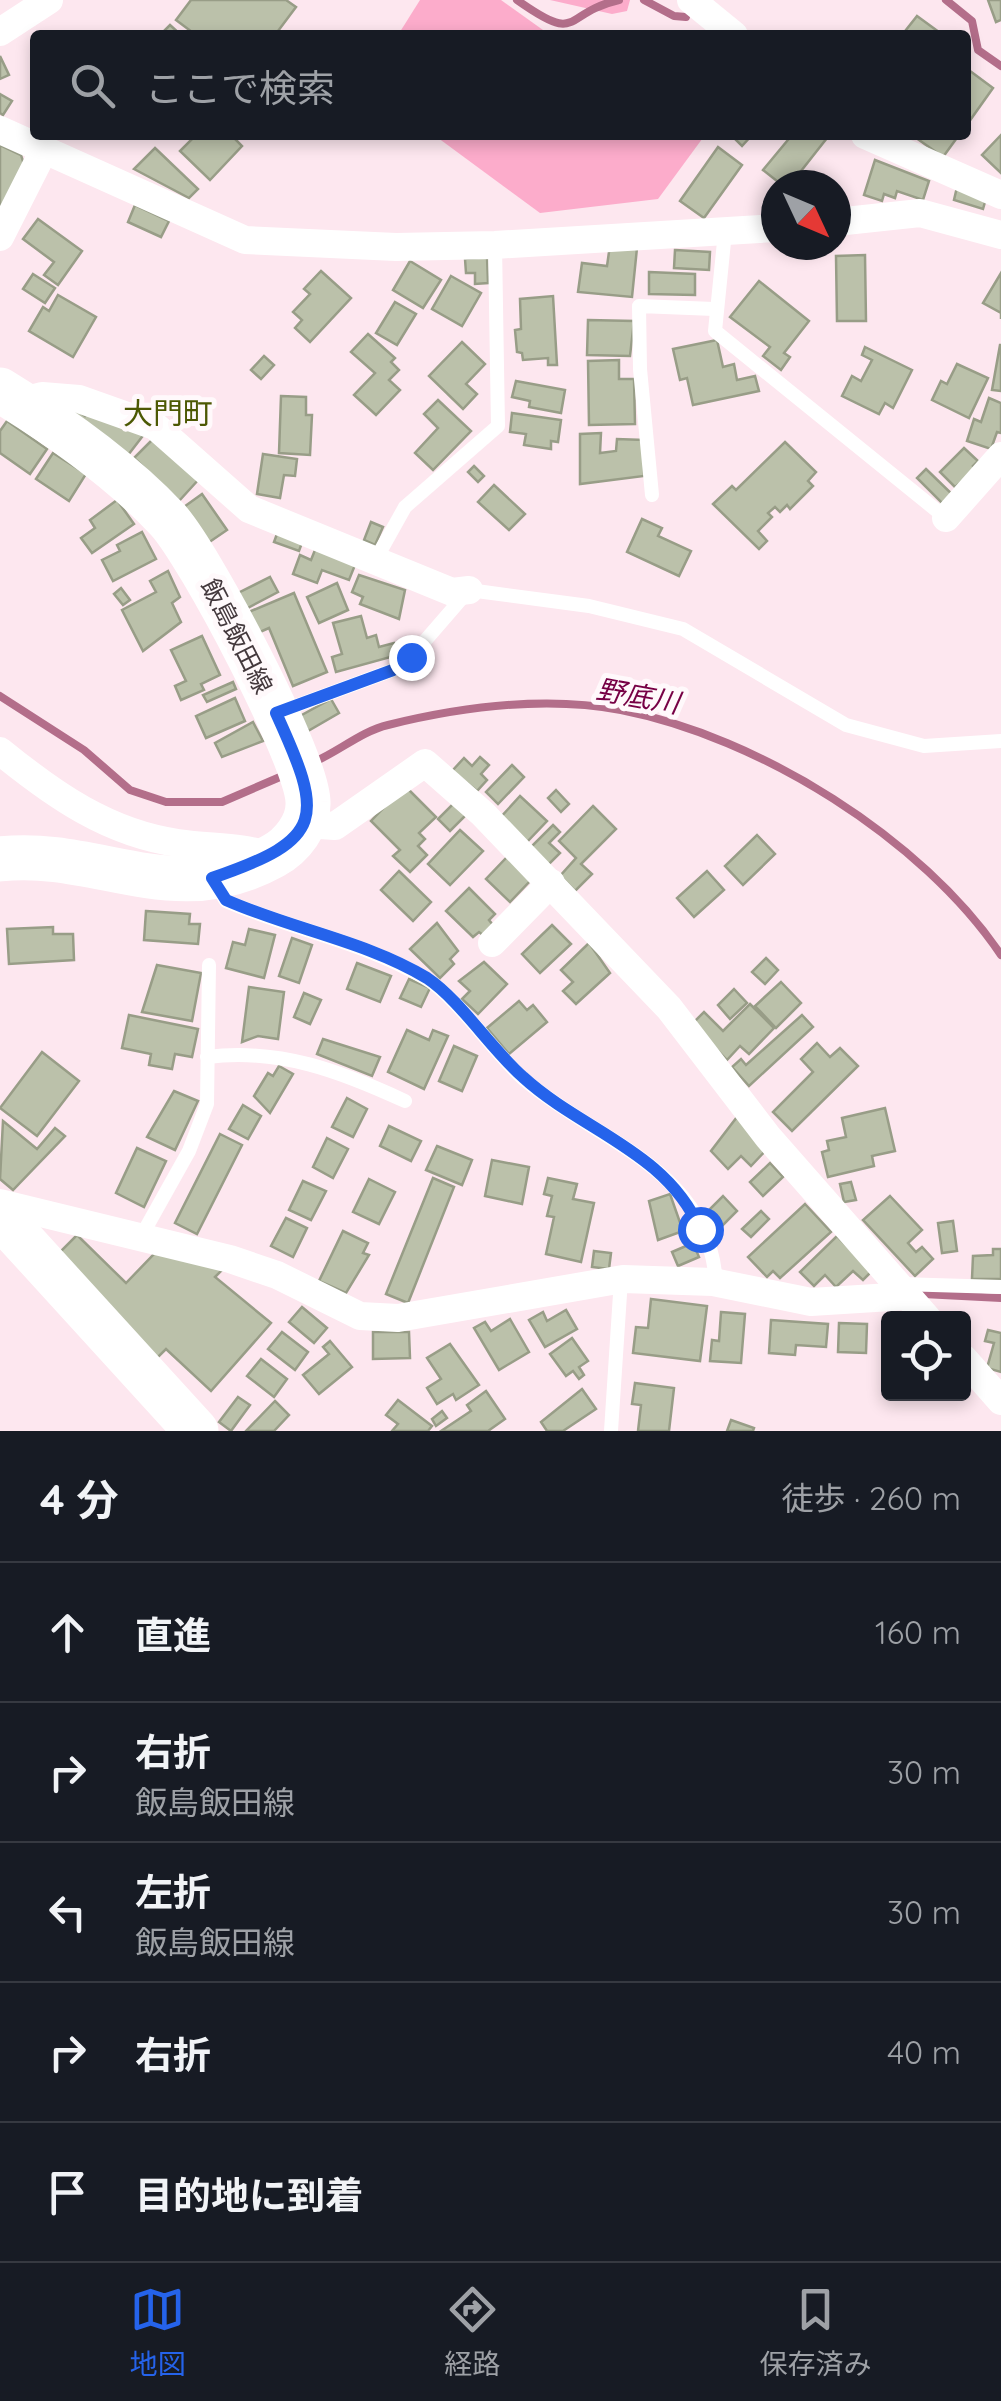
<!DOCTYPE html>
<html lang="ja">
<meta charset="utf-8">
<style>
:root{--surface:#171b24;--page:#20242c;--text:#f1f3f6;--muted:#9ea1a6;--line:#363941;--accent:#2563eb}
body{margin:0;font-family:Quicksand,"Noto Sans JP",sans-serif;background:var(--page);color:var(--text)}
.controls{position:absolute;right:30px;bottom:30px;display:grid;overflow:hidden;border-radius:10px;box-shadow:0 5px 15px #0003}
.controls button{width:90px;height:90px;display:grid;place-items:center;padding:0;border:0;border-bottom:2px solid var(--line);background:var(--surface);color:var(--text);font:50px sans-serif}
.compass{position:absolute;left:761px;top:170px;width:90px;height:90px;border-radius:50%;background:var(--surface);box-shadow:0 5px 15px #0003;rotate:134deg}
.stop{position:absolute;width:30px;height:30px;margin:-22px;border:8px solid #2563eb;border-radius:50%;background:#fff}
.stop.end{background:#2563eb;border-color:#fff;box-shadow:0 2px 10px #0008}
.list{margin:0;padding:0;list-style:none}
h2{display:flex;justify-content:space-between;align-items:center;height:130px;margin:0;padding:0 40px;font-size:42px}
h2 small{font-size:32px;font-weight:400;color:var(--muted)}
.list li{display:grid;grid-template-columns:65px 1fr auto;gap:30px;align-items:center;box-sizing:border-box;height:140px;padding:0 40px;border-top:2px solid var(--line)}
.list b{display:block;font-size:38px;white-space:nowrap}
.list p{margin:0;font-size:32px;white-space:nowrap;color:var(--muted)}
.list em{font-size:32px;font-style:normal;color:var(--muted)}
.icon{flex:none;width:55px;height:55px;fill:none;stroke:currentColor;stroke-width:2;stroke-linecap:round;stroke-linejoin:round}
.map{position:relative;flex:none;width:1001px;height:1431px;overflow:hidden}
.search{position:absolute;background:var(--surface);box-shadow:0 5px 15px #0003;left:30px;right:30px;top:30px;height:110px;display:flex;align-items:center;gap:25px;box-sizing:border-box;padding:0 35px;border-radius:10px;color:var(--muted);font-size:38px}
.sheet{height:830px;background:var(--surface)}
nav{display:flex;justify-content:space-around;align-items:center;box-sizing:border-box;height:140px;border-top:2px solid var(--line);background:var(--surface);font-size:28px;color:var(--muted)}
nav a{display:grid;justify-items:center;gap:5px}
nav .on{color:var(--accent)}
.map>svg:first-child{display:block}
</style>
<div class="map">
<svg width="1001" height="1431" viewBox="0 0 1001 1431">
<rect width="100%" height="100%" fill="#fde7ef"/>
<g fill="#fcaccb">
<path d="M420,0H501L550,35H398Z"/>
<path d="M550,0H630L627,11L612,14Z"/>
<path d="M434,135H705L658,199L540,213Z"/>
</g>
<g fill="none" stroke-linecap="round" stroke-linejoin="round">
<g stroke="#b36e8a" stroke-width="8">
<path d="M517,0C582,46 561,13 619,0"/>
<path d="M644,0L674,16L686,17"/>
<path d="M946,0L972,21L978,50L1001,66"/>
<path d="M0,696L84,750L130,790L166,802H222L287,774"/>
<path d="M314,762C338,752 362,731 388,725C461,707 546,696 621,710C759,737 922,838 1001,955"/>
<path d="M923,1294L1001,1298"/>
</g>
</g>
<g fill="#bbc1aa" stroke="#989d87" stroke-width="2.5">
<path d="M191,0H286L296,7L275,35H196L176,20Z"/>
<path d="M988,0H1001V20L996,22Z"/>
<path d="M917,16L943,35H902Z"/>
<path d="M170,25L181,35H160Z"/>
<path d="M0,56L9,75L0,79Z"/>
<path d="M966,68L993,88L966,126Z"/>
<path d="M0,94L12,101L3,115L0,113Z"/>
<path d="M196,135H239L235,139L242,146L210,180L180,151Z"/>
<path d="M731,135H752L742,146Z"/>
<path d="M792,135L827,138L790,185H782L763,170Z"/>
<path d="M912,135H959L943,157Z"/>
<path d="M1001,135V173L982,155Z"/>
<path d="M0,145L21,155L25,168L0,212Z"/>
<path d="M718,147L742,165L704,218L680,201Z"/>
<path d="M155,148L198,189L189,198L134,169Z"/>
<path d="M875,160L929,181L923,200L897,191L895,198L884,194L882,201L864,195Z"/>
<path d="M957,187L987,195L983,209L954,200Z"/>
<path d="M135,205L169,221L161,237L128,222Z"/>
<path d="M38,219L82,251L58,285L44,275L54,262L23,239Z"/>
<path d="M610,245L637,248L632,297L578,292L582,263L607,266Z"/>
<path d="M675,250L710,252L709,270L674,268Z"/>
<path d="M865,255L866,321H837L836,256Z"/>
<path d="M487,257L488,283L475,284V273H466L465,259Z"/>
<path d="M410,261L441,280L423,308L393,290Z"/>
<path d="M321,271L351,298L310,342L295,328L302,320L293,312L310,294L304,289Z"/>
<path d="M649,272L695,274V295L649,294Z"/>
<path d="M1001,273V319V313L983,303Z"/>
<path d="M33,274L55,288L45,303L23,289Z"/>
<path d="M451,276L481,293L462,326L432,309Z"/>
<path d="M759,281L809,321L784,353L790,357L781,370L763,356L770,347L730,317Z"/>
<path d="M58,295L96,317L73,357L29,331L43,307L49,311Z"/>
<path d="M553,296L557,365H548V358L523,360L522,353L517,352L515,330L521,329L520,299Z"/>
<path d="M395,302L416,314L397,345L376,333Z"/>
<path d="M588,320L634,321L630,356L587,355Z"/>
<path d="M368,334L395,358L391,362L399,370L389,380L400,390L376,415L354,395L375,373L351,352Z"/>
<path d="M717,340L723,367L734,364L737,380L755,376L759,391L693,405L687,378L680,380L673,349Z"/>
<path d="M462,342L485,364L466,384L477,394L463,409L429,376Z"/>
<path d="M1000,345H1001V391L992,390Z"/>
<path d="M865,347L912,370L893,408L885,403L879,414L842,396L852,376L861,381L872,360L862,355Z"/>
<path d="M264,356L274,365L261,379L251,370Z"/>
<path d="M619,360V379H634L635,424L589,425L588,361Z"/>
<path d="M957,364L988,378L969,418L932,400L941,381L947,384Z"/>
<path d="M516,381L565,390L561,413L529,407L530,401L512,397Z"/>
<path d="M281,396L306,397V415H312L310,455L279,453Z"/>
<path d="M989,398L1001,403V433L997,432L991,449L967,441L974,419L981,422Z"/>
<path d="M438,400L471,431L433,470L415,453L438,428L424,414Z"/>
<path d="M74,408L85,416L90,410L145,433L125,459L68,416Z"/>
<path d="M512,413L561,420L558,442L551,441V449L524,445L526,434L510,432Z"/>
<path d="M7,421L47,449L30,474L0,453V431Z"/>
<path d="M601,433L600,453L616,451L617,439L644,440V476L580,484V434Z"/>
<path d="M153,439L200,478L179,501L134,458Z"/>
<path d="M785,442L816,472L808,481L813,486L790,509L787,505L780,512L775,507L768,513L772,517L758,531L767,541L759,549L713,504L732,486L736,490Z"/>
<path d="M964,448L978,461L973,466L977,470L955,487L940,472Z"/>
<path d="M53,453L86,474L69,501L36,479Z"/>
<path d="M263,454L297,459L295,476L284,475L280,498L257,494Z"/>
<path d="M474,466L484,476L478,482L468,472Z"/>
<path d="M926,469L955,497L946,507L917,478Z"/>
<path d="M494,485L525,514L509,530L478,502Z"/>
<path d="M202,494L227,530L205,545L181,509Z"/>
<path d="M117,500L134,524L92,553L81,538L95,528L90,520Z"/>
<path d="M642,519L662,528L658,536L691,551L679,576L627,552Z"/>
<path d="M371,522L383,527L375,545L364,540Z"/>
<path d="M278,531L303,540L299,551L274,542Z"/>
<path d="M142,532L156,559L113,581L102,560L120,551L117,545Z"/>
<path d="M317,545L357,560L349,580L322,570L317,583L293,574L300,555L311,560Z"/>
<path d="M168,571L180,597L172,603L181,622L143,651L122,610L156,592L150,581Z"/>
<path d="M359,575L405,590L399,619L360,604L363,597L352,592Z"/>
<path d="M270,577L278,592L242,611L234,595Z"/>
<path d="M337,583L348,610L319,623L307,597Z"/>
<path d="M121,588L130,600L123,605L114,594Z"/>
<path d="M294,593L327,672L293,686L269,628L253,635L244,614Z"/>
<path d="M361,616L367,638L376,635L379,647L394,643L398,655L336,672L332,657L342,654L333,623Z"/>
<path d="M202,636L220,675L201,684L204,690L181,700L175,686L186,681L171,650Z"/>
<path d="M233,682L236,689L207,702L203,695Z"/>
<path d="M235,698L245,721L206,738L196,716Z"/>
<path d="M331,699L339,713L308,731L300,716Z"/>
<path d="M253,722L263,741L222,757L215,743Z"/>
<path d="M480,757L489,765L481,774L487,780L477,791L452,771L464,758L472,766Z"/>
<path d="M512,765L524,777L498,804L486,792Z"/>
<path d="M408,789L436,817L419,833L425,839L418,846L427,855L410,872L393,856L400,850L371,821L400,791Z"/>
<path d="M556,790L569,804L561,812L548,798Z"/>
<path d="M520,796L547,821L526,843L500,818Z"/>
<path d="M454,803L466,815L450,831L438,819Z"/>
<path d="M593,806L616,829L581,864L592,874L575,891L560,876L576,858L559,841Z"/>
<path d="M553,825L560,832L549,843L560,853L547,866L529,849Z"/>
<path d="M460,830L483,851L450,885L428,864Z"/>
<path d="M757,835L775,854L743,885L725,866Z"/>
<path d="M507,857L531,880L510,902L486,879Z"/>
<path d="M399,871L431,902L413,921L381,890Z"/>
<path d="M707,871L724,890L694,917L677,898Z"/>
<path d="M469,888L495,914L489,920L493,925L483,935L479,932L473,937L446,911Z"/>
<path d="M146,911L190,914L189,924H200L198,944L144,940Z"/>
<path d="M437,923L458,951L450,959L454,964L440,978L410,949Z"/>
<path d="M552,925L571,944L540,973L522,954Z"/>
<path d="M53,927V934H73L74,960L9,964L7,929Z"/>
<path d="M249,929L275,935L264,978L226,968L233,942L245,945Z"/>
<path d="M292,938L312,945L299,983L279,976Z"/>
<path d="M589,943L610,973L576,1004L563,991L573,982L561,970Z"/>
<path d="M766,958L778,970L765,984L752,972Z"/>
<path d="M484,962L507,984L478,1014L462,999L470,991L459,981Z"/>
<path d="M357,963L391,976L380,1002L347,989Z"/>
<path d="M157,965L201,973L192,1021L142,1012Z"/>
<path d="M409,979L430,988L421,1007L400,998Z"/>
<path d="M781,982L801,1003L776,1028L755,1006Z"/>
<path d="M249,987L284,992L278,1039L258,1036L242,1042Z"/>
<path d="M734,989L747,1003L730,1019L718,1005Z"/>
<path d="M304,993L321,1000L310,1024L294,1017Z"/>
<path d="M519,1001L527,1010L533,1005L547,1022L509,1054L487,1028Z"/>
<path d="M750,1004L774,1028L749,1054L740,1046L727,1060L692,1024L704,1012L723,1031Z"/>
<path d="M129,1015L198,1029L192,1057L175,1054L172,1069L149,1065L151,1054L122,1048Z"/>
<path d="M802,1015L813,1027L749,1086L732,1067L741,1059L746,1065Z"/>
<path d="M407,1030L429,1040L433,1030L448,1036L424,1089L388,1072Z"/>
<path d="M323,1039L380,1057L372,1076L317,1054Z"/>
<path d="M817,1043L830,1057L840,1048L858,1066L792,1131L773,1112L813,1072L801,1059Z"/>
<path d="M454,1046L477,1056L462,1091L439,1081Z"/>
<path d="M42,1052L79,1081L37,1136L0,1108Z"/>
<path d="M279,1066L293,1074L270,1113L254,1096L268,1073L273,1076Z"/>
<path d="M174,1091L198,1101L175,1150L147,1137Z"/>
<path d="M347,1098L367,1109L353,1137L332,1127Z"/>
<path d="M243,1105L261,1116L248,1139L229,1129Z"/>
<path d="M885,1108L895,1151L872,1156L874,1166L828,1177L822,1152L829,1150L827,1141L846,1137L842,1118Z"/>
<path d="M737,1117L768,1148L751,1166L741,1156L728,1169L711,1151Z"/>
<path d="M3,1121L37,1149L55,1128L65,1136L13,1190L0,1179Z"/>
<path d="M389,1126L421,1141L411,1161L380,1146Z"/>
<path d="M220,1134L242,1145L197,1234L175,1223Z"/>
<path d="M327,1138L348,1149L333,1178L313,1167Z"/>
<path d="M437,1146L472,1160L462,1185L426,1170Z"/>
<path d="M137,1148L166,1161L144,1207L116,1193Z"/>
<path d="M492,1160L529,1167L522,1204L485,1196Z"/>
<path d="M770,1163L783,1177L763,1196L750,1182Z"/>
<path d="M433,1178L454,1187L408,1303L386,1294Z"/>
<path d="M548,1178L577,1184L573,1199L594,1203L581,1262L546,1254L554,1217L547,1216L552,1196L544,1194Z"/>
<path d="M369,1179L395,1192L379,1224L353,1212Z"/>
<path d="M303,1181L326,1191L311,1220L289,1210Z"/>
<path d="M851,1182L856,1200L844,1202L840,1184Z"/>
<path d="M670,1194L683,1231L658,1240L649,1201Z"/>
<path d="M723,1196L737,1211L717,1231L702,1217Z"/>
<path d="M890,1196L922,1230L908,1243L916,1252L922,1247L933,1259L915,1276L863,1220Z"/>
<path d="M805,1204L831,1232L780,1278L773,1271L767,1277L748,1257Z"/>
<path d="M761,1211L769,1219L751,1237L742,1229Z"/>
<path d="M286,1218L307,1228L293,1257L271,1246Z"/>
<path d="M953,1221L957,1251L942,1253L938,1223Z"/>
<path d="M343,1231L368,1243L363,1253L369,1255L346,1293L319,1281Z"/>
<path d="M77,1235L126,1283L157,1251L223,1269L215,1277L271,1323L211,1391L166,1349L155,1360L59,1253Z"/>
<path d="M837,1236L872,1271L863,1280L853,1271L836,1287L825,1275L814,1286L800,1272Z"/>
<path d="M693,1243L699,1257L678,1266L672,1252Z"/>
<path d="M993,1249H1001V1279H972L973,1256L993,1255Z"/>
<path d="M594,1251L611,1253L609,1269L592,1267Z"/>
<path d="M651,1299L707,1306L700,1361L633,1353L636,1327L648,1328Z"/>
<path d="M302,1307L327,1328L314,1343L289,1322Z"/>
<path d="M566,1310L577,1329L545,1347L529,1320L543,1312L547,1321Z"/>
<path d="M721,1312L745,1314L741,1363L710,1361L712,1340L719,1341Z"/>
<path d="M510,1319L529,1352L499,1370L474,1328L485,1322L491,1331Z"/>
<path d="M771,1320L828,1324L826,1347L796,1345L795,1355L769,1353Z"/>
<path d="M839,1323L867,1324L866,1353L838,1352Z"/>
<path d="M988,1330L1001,1333V1372L987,1368L994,1343L985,1341Z"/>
<path d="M282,1332L308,1352L295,1370L268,1349Z"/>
<path d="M373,1332H409L410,1358L373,1359Z"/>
<path d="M572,1338L588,1361L579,1367L584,1375L579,1379L573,1371L566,1376L550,1354Z"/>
<path d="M330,1341L352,1367L319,1394L303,1375L329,1354L323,1347Z"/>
<path d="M450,1344L479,1385L456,1400L453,1394L437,1404L427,1388L441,1379L427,1358Z"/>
<path d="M261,1359L287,1379L274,1397L247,1376Z"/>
<path d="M635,1383L674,1388L669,1431H638L641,1405L632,1404Z"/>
<path d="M582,1389L596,1409L563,1431H547L541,1422Z"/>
<path d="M486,1391L505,1419L488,1431H441L471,1411L467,1405Z"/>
<path d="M238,1397L250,1405L231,1431L219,1422Z"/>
<path d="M398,1400L432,1426L428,1431H392L398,1424L386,1415Z"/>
<path d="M275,1401L289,1415L274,1431H246Z"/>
<path d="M442,1411L447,1418L436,1426L432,1419Z"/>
<path d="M731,1420L754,1428L753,1431H727Z"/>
</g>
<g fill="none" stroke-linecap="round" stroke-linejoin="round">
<g stroke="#fff" stroke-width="14">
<path d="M725,232L715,331L946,518"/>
<path d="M652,495L640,369L639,306L714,309"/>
<path d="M381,550L405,507L498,426L495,245"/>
<path d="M282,711L393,670L411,657L469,590L589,606L683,629L846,725L924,746L1001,741"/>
<path d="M215,882L226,901C291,929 364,942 425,978C458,997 494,1054 526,1081C600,1143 709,1169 716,1283"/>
<path d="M207,1057C280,1048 340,1071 405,1101"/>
<path d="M142,1235L189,1151L207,1104L209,965"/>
<path d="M899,1284L1001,1287"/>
<path d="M611,1431L621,1279"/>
</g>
<g stroke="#fff" stroke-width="28">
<path d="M691,0L734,35"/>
<path d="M0,32L49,0"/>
<path d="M0,130L245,240L396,247L495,245L776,228"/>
<path d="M865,135L1001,195"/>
<path d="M836,222L920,213L1001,235"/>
<path d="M0,237L43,152"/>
<path d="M19,402L42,396L79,399L155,426L249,509L452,592L469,590"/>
<path d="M946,518L1001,456"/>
<path d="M0,751C54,795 108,833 178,843C211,848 240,846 271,856"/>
<path d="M304,824L335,826L425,763L483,814L669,1008L768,1137L927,1318"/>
<path d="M492,943L551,883"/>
<path d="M0,1203L230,1259L277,1275L360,1316L398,1318L623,1279L713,1282L811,1302L907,1296"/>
<path d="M964,1359L1001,1401"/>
</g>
<g stroke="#fff" stroke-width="45">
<path d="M0,390C59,426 119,468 167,519C199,553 307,758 308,802C309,824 292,846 273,856C174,911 98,848 0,859"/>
<path d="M0,1216L196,1431"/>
</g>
</g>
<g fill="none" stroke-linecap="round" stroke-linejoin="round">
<path stroke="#2563eb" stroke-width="12" d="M411,657L393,670L276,713C324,818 326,839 212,878L226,900C291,929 366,941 427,978C460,1000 491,1049 523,1077C582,1131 666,1151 700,1229"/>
</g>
<g text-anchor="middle" stroke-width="10" stroke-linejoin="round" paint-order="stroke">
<g font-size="25" fill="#44393d" stroke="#fff9fb">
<text transform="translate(237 636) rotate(63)" y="9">飯島飯田線</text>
</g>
<g font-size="28" font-style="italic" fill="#770145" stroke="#fff9fb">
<text transform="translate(638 696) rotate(10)" y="10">野底川</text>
</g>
<g font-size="30" fill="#4c5803" stroke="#fff9fb">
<text x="168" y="424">大門町</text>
</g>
</g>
</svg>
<div class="controls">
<button><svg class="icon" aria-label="locate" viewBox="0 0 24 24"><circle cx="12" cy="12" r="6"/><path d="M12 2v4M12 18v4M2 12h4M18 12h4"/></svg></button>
</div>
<svg class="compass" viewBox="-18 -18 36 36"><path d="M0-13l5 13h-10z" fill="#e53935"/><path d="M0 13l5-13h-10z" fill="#9ea1a6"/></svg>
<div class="stop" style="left:700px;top:1229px"></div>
<div class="stop end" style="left:411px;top:657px"></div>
<div class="search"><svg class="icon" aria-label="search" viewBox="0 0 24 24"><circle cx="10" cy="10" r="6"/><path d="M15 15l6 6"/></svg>ここで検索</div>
</div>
<section class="sheet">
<h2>4 分<small>徒歩 · 260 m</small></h2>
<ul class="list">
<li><svg class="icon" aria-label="ahead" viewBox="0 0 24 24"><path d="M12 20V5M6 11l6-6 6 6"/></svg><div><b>直進</b></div><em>160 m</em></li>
<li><svg class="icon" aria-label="right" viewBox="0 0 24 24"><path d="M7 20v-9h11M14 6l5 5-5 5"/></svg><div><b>右折</b><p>飯島飯田線</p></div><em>30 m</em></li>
<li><svg class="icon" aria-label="left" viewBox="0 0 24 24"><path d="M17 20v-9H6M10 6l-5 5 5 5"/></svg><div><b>左折</b><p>飯島飯田線</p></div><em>30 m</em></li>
<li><svg class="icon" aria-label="right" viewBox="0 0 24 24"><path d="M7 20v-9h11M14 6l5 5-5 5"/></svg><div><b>右折</b></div><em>40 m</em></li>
<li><svg class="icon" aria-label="arrive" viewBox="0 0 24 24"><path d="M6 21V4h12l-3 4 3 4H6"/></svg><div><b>目的地に到着</b></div></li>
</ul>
</section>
<nav>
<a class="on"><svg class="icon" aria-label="map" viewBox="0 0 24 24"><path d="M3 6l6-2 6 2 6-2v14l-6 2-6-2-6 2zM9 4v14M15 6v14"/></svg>地図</a>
<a><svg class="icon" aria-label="directions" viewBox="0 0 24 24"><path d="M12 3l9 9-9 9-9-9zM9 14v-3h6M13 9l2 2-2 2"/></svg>経路</a>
<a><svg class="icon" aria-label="saved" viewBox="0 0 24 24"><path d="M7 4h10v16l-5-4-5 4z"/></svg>保存済み</a>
</nav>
